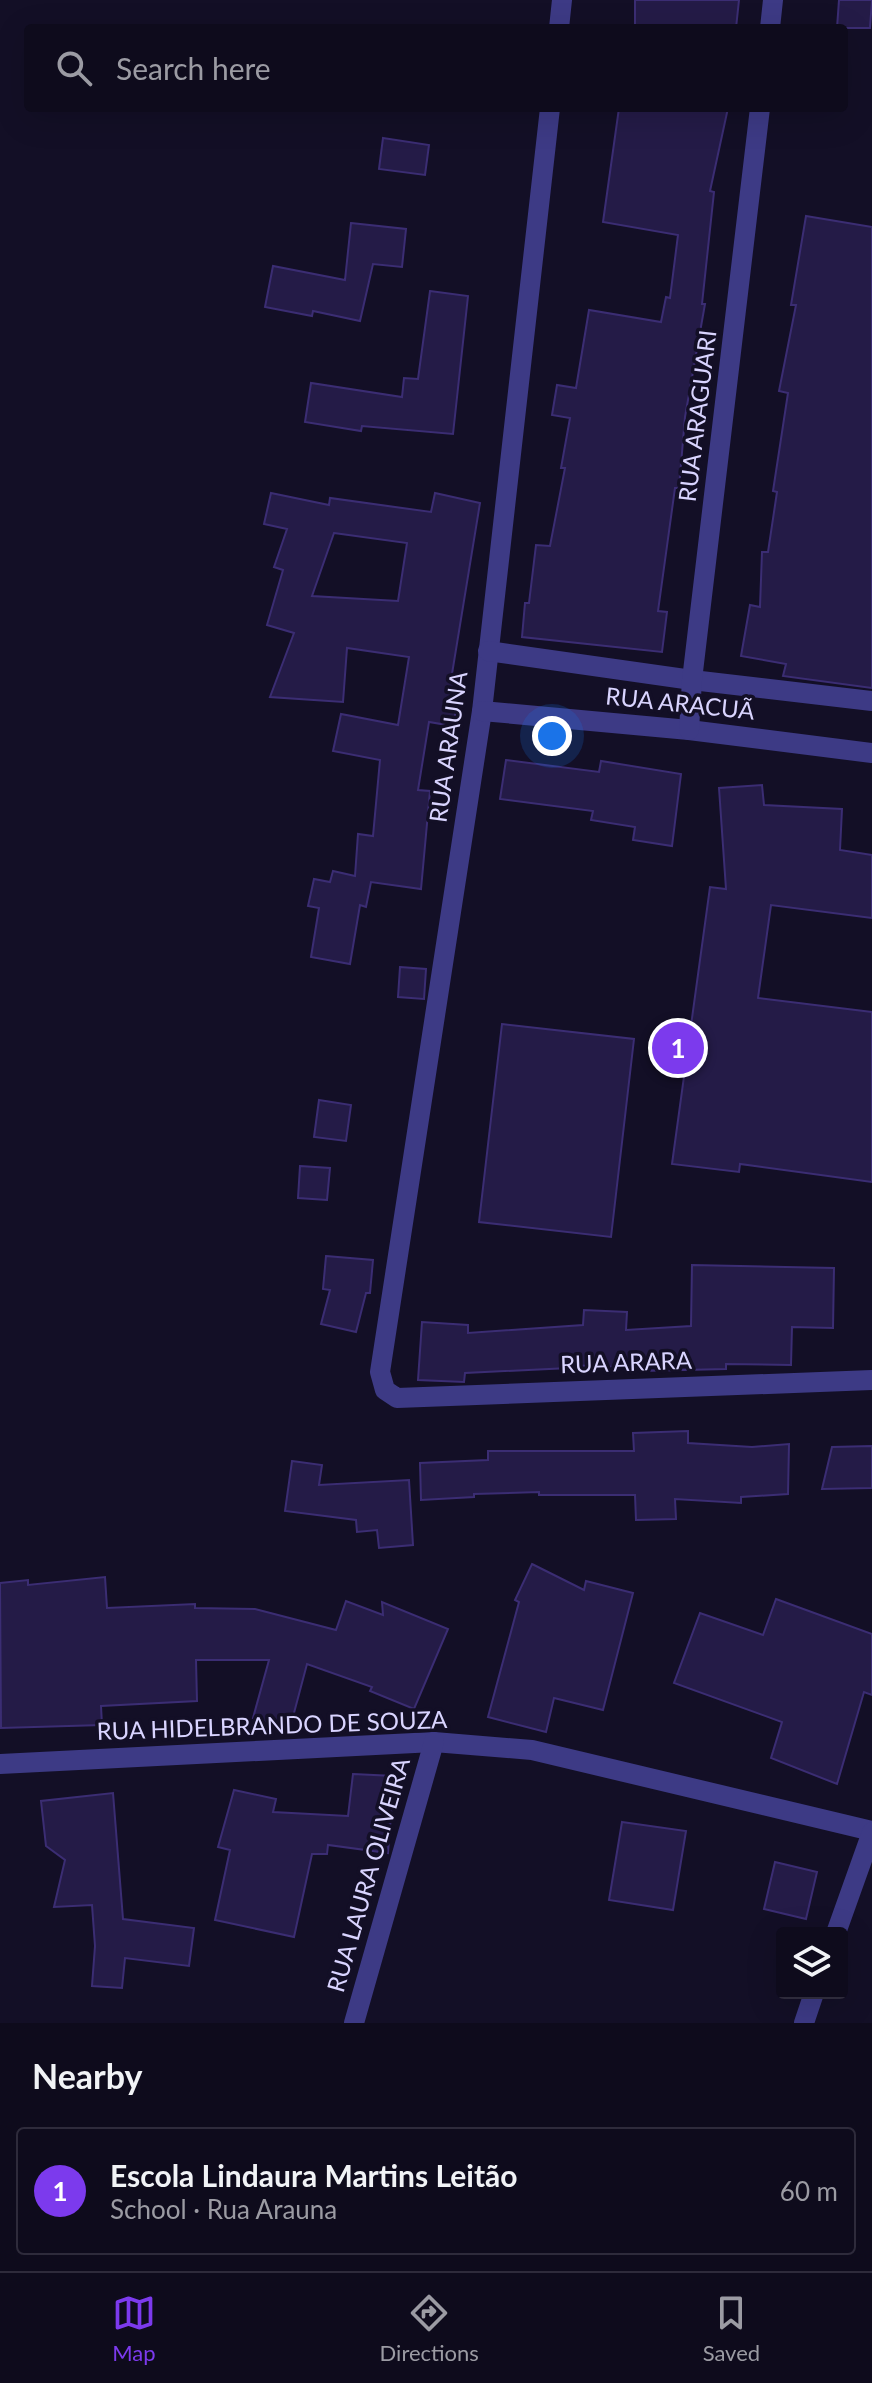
<!DOCTYPE html>
<meta charset="utf-8">
<style>
:root{--surface:#0e0b1c;--page:#1c1929;--text:#f1f3f6;--muted:#9b9ba3;--line:#2e2b3b;--accent:#7c3aed}
body{margin:0;font-family:Lato,sans-serif;background:var(--page);color:var(--text)}
.controls{position:absolute;right:24px;bottom:24px;display:grid;overflow:hidden;border-radius:8px;box-shadow:0 8px 32px #0002}
.controls button{width:72px;height:72px;display:grid;place-items:center;padding:0;border:0;border-bottom:2px solid var(--line);background:var(--surface);color:var(--text);font:40px sans-serif}
.you{position:absolute;left:552px;top:736px;width:28px;height:28px;margin:-20px;border:6px solid #fff;border-radius:50%;background:#1a73e8;box-shadow:0 0 0 12px #1a73e833}
.badge{display:grid;place-items:center;width:52px;height:52px;border-radius:50%;background:var(--accent);color:#fff;font-size:26px;font-weight:700}
.pin{position:absolute;translate:-50% -50%;border:4px solid #fff;box-shadow:0 2px 8px #0006}
.list{margin:0;padding:0;list-style:none}
h2{display:flex;justify-content:space-between;align-items:center;height:104px;margin:0;padding:0 32px;font-size:34px}
h2 small{font-size:26px;font-weight:400;color:var(--muted)}
.list li{display:grid;grid-template-columns:52px 1fr auto;gap:24px;align-items:center;box-sizing:border-box;height:128px;margin:0 16px 16px;padding:0 16px;border:2px solid var(--line);border-radius:8px}
.list b{display:block;font-size:30px;white-space:nowrap}
.list p{margin:0;font-size:26px;white-space:nowrap;color:var(--muted)}
.list em{font-size:26px;font-style:normal;color:var(--muted)}
.icon{flex:none;width:44px;height:44px;fill:none;stroke:currentColor;stroke-width:2;stroke-linecap:round;stroke-linejoin:round}
.map{position:relative;flex:none;width:872px;height:2023px;overflow:hidden}
.search{position:absolute;background:var(--surface);box-shadow:0 8px 32px #0002;left:24px;right:24px;top:24px;height:88px;display:flex;align-items:center;gap:20px;box-sizing:border-box;padding:0 28px;border-radius:8px;color:var(--muted);font-size:30px}
.sheet{height:248px;background:var(--surface)}
nav{display:flex;justify-content:space-around;align-items:center;box-sizing:border-box;height:112px;border-top:2px solid var(--line);background:var(--surface);font-size:22px;color:var(--muted)}
nav a{display:grid;justify-items:center;gap:4px}
nav .on{color:var(--accent)}
.map>svg:first-child{display:block}
</style>
<div class="map">
<svg width="872" height="2023" viewBox="0 0 872 2023">
<rect width="100%" height="100%" fill="#130f26"/>
<g fill="#241b47" stroke="#3b2d73" stroke-width="2" fill-rule="evenodd">
<path d="M635,0H739L736,28H635Z"/>
<path d="M839,0H872L870,28H837Z"/>
<path d="M619,108H728L710,191L714,192L702,304H705L685,417L679,488H675L658,611L667,612L662,652L522,637L525,603H529L536,545L550,546L565,468H561L570,418L552,415L557,385L576,388L589,310L661,322L666,297L670,298L678,235L603,222Z"/>
<path d="M383,138L429,145L425,175L379,169Z"/>
<path d="M806,216L872,227V688L783,676L786,664L741,656L750,605L760,607L762,552H768L777,492L773,491L788,393L779,391L796,305H791Z"/>
<path d="M351,223L406,229L402,267L373,264L360,321L313,311L312,316L265,307L273,266L345,280Z"/>
<path d="M430,291L468,296L453,434L362,426L361,431L305,422L311,383L402,397L404,378L418,379Z"/>
<path d="M271,493L329,505L330,498L431,512L435,493L480,503L451,680L461,682L453,726L429,722L418,790L430,791L421,889L371,882L366,907L360,905L350,964L311,957L319,908L308,906L314,879L330,882L333,871L355,876L358,834L373,836L380,760L333,751L341,714L398,725L409,657L347,648L343,702L270,697L294,633L267,625L283,570L274,567L287,529L264,524ZM334,533L407,543L398,601L312,596Z"/>
<path d="M506,760L599,772L601,761L681,774L672,846L633,840L635,827L591,820L593,811L500,799Z"/>
<path d="M762,785L764,805L842,809L840,850L872,855V918L771,905L758,998L872,1012V1182L740,1164L739,1172L672,1164L710,887L726,889L719,788Z"/>
<path d="M400,967L426,969L424,999L398,997Z"/>
<path d="M502,1024L634,1039L611,1237L479,1222Z"/>
<path d="M319,1100L351,1105L346,1141L314,1137Z"/>
<path d="M300,1166L330,1168L327,1200L298,1198Z"/>
<path d="M326,1256L373,1260L370,1293H366L356,1332L321,1324L330,1290L323,1289Z"/>
<path d="M692,1265L834,1268L833,1328L792,1327L791,1365L726,1364V1369L642,1371V1368L569,1365V1368L465,1373L464,1382L418,1380L422,1322L468,1325V1333L583,1325L584,1310L627,1312L626,1330L691,1326Z"/>
<path d="M688,1431V1443L752,1447L789,1444L788,1494L741,1497V1503L675,1499L676,1519L636,1520L635,1495H539V1492L474,1494V1497L421,1500L420,1463L488,1460V1451H634L633,1433Z"/>
<path d="M872,1446V1488L822,1489L832,1447Z"/>
<path d="M292,1461L322,1465L319,1485L409,1480L413,1545L379,1548L377,1530L357,1532L356,1520L285,1511Z"/>
<path d="M532,1564L584,1590L586,1581L633,1593L603,1710L554,1698L546,1732L488,1717L519,1602L515,1600Z"/>
<path d="M105,1577L107,1608L195,1604V1608L255,1609L336,1630L346,1601L383,1615L382,1602L448,1629L414,1709L370,1691L372,1687L307,1664L290,1728L253,1718L269,1660H196L197,1701L101,1706L102,1725L1,1728L0,1583L28,1580V1585Z"/>
<path d="M776,1599L872,1634V1695L864,1692L837,1784L771,1758L782,1722L674,1683L700,1613L763,1635Z"/>
<path d="M353,1774L394,1776L388,1853L328,1845L327,1854H312L294,1937L215,1920L230,1850L218,1847L234,1790L276,1799L273,1812L348,1816Z"/>
<path d="M113,1793L123,1919L194,1928L189,1966L125,1958L122,1988L92,1986L95,1946L92,1905L54,1907L65,1860L46,1846L41,1801Z"/>
<path d="M622,1822L686,1831L673,1910L609,1900Z"/>
<path d="M775,1862L817,1872L806,1919L764,1909Z"/>
</g>
<g fill="none" stroke-linecap="round" stroke-linejoin="round">
<g stroke="#3d3a85" stroke-width="20">
<path d="M559,28L562,0"/>
<path d="M770,28L773,0"/>
<path d="M550,108L482,711L380,1372L385,1390L397,1398L872,1380"/>
<path d="M488,651L692,680L872,701"/>
<path d="M482,711L689,730L872,753"/>
<path d="M689,730L692,680L760,108"/>
<path d="M0,1764L434,1742L532,1750L872,1831"/>
<path d="M836,1933L872,1832"/>
<path d="M354,2023L434,1742"/>
<path d="M804,2023L814,1993"/>
</g>
</g>
<g text-anchor="middle" stroke-width="7" stroke-linejoin="round" paint-order="stroke">
<g font-size="24" fill="#d9d4ff" stroke="#130f26">
<text transform="translate(698 416) rotate(-83)" y="8">RUA ARAGUARI</text>
<text transform="translate(680 704) rotate(6)" y="8">RUA ARACUÃ</text>
<text transform="translate(449 747) rotate(-82)" y="8">RUA ARAUNA</text>
<text transform="translate(626 1363) rotate(-2)" y="8">RUA ARARA</text>
<text transform="translate(272 1726) rotate(-2)" y="8">RUA HIDELBRANDO DE SOUZA</text>
<text transform="translate(369 1875) rotate(-74)" y="8">RUA LAURA OLIVEIRA</text>
</g>
</g>
</svg>
<div class="controls">
<button><svg class="icon" aria-label="layers" viewBox="0 0 24 24"><path d="M12 4l9 5-9 5-9-5zM3 14l9 5 9-5"/></svg></button>
</div>
<div class="you"></div>
<div class="pin badge" style="left:678px;top:1048px">1</div>
<div class="search"><svg class="icon" aria-label="search" viewBox="0 0 24 24"><circle cx="10" cy="10" r="6"/><path d="M15 15l6 6"/></svg>Search here</div>
</div>
<section class="sheet">
<h2>Nearby<small></small></h2>
<ul class="list">
<li><span class="badge">1</span><div><b>Escola Lindaura Martins Leitão</b><p>School · Rua Arauna</p></div><em>60 m</em></li>
</ul>
</section>
<nav>
<a class="on"><svg class="icon" aria-label="map" viewBox="0 0 24 24"><path d="M3 6l6-2 6 2 6-2v14l-6 2-6-2-6 2zM9 4v14M15 6v14"/></svg>Map</a>
<a><svg class="icon" aria-label="directions" viewBox="0 0 24 24"><path d="M12 3l9 9-9 9-9-9zM9 14v-3h6M13 9l2 2-2 2"/></svg>Directions</a>
<a><svg class="icon" aria-label="saved" viewBox="0 0 24 24"><path d="M7 4h10v16l-5-4-5 4z"/></svg>Saved</a>
</nav>
